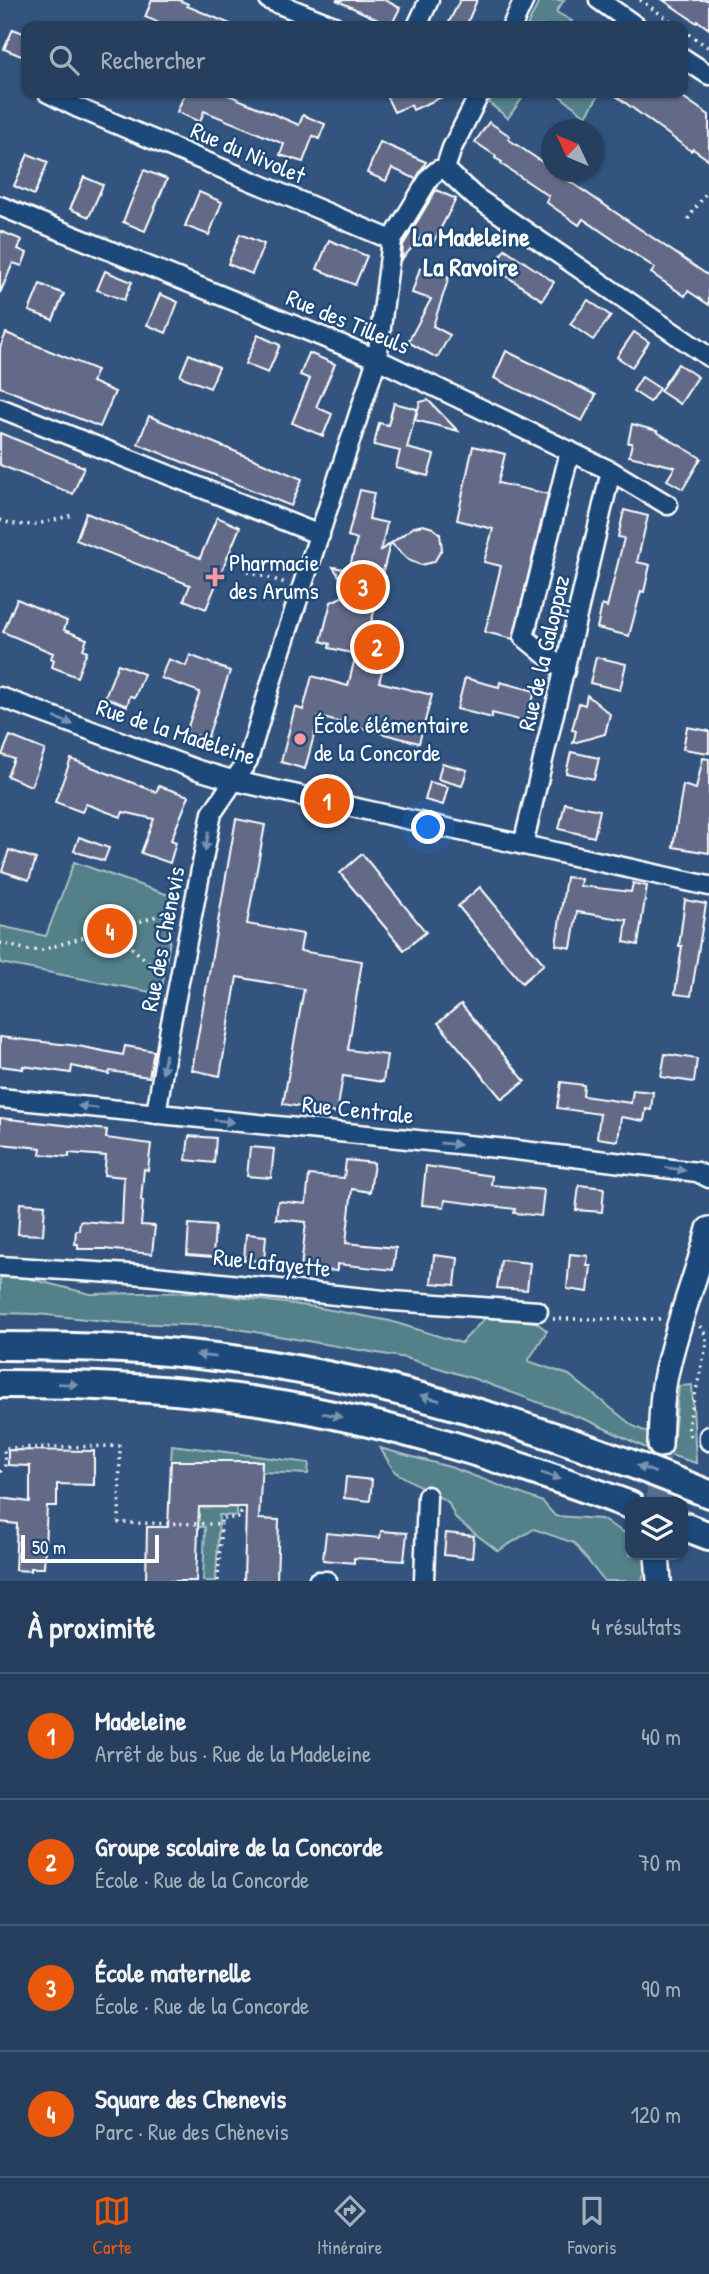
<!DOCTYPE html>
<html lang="fr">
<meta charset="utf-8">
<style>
:root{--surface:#263f5e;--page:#324a67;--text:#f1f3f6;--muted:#a4afbc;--line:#425873;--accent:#ea580c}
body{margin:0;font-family:"Patrick Hand",sans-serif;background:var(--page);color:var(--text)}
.controls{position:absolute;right:21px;bottom:21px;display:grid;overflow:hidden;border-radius:14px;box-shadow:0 2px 5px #0004}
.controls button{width:63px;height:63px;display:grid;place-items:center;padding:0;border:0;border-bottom:2px solid var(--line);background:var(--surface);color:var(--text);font:35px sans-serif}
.compass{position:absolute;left:541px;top:119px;width:63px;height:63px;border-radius:50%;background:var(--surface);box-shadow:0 2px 5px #0004;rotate:314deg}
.scale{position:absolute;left:21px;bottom:18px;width:138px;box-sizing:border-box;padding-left:7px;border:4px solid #fff;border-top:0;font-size:19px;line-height:24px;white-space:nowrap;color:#fff;-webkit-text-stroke:5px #1f4a7a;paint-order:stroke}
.you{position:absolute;left:429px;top:828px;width:24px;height:24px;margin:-18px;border:5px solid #fff;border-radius:50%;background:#1a73e8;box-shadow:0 0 0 10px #1a73e833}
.badge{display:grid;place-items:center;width:46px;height:46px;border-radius:50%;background:var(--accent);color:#fff;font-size:23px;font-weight:700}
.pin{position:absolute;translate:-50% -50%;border:4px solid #fff;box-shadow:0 2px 7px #0006}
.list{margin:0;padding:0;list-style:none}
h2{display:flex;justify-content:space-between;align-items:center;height:91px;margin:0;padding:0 28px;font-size:30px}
h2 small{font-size:23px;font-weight:400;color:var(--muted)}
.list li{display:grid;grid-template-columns:46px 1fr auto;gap:21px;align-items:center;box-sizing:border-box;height:126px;padding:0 28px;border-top:2px solid var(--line)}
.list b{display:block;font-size:26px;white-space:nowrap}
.list p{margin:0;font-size:23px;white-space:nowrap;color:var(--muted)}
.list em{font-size:23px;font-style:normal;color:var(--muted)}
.icon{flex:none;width:38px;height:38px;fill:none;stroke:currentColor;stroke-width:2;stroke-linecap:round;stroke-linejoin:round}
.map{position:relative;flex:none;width:709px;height:1581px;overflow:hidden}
.search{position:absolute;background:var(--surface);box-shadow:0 2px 5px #0004;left:21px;right:21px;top:21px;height:77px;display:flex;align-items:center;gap:18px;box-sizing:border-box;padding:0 24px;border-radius:14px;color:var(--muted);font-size:26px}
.sheet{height:595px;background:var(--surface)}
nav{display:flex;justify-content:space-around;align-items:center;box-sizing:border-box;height:98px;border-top:2px solid var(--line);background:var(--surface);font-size:19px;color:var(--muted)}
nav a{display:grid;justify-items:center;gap:4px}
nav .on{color:var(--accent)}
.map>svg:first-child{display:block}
</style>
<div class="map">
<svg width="709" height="1581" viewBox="0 0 709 1581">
<rect width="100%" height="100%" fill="#33547e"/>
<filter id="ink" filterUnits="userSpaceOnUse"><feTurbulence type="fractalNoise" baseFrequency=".0143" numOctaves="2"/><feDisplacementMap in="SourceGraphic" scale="14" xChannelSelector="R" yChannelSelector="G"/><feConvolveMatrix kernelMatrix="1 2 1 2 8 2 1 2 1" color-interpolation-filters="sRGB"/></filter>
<g filter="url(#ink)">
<g fill="#538089" stroke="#a9c0c4" stroke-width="2">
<path d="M540,0H564L556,12L572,21L569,26H527Z"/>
<path d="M494,93H526L508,118L489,103Z"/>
<path d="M556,93H600L586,116Z"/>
<path d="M74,862L177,898L161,994L0,963V926L46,936Z"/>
<path d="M0,1277L27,1278L90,1294L199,1292L315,1307L390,1321L461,1343L485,1318L536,1322L547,1331L528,1361L569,1375L633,1426L673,1444L679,1386L692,1385L696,1463L644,1447L589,1421L475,1379L406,1358L220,1326L124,1323L37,1314L0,1313Z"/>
<path d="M172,1445L309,1463L308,1474L262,1472V1461H171Z"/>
<path d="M380,1448L453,1468L543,1502L555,1516L601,1519L630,1536V1555H647L648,1557L642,1581H604L574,1543L534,1529L498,1551L456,1519L448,1502L395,1472Z"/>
<path d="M237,1507V1516L219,1515L216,1581H203L205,1527H169V1508Z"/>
</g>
<g fill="#636b88" stroke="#fff" stroke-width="2">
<path d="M152,0H179L188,4L187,6L235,26H168L145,17Z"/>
<path d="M336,0H385L400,8L391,26Z"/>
<path d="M460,0H477L466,26H447Z"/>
<path d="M663,0H709V29L698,21L697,23Z"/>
<path d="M13,29L26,34V58L4,49Z"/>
<path d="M185,93H224L299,125L303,115L325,124L319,139L313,136L303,162L280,155L284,144L204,111L200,122L177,112Z"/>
<path d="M385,93H451L413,110L411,105L394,112Z"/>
<path d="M612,93H677L709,115V160L693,149L691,151Z"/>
<path d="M489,122L510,136L508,139L551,168V172H556L709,276V305L688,291L685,296L651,273L655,268L583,219L579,225L546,202L549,196L501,164L502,162L495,158L496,156L475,142Z"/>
<path d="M380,142L426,162L416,179L392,168L386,181L367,173Z"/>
<path d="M28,154L48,162L34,195L14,186Z"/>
<path d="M144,170L167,179L145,231L123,222Z"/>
<path d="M84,177L103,185L89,217L70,209Z"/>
<path d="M436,190L456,199L433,243L422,236L402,259L403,245Z"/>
<path d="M199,192L222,202L209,235L185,226Z"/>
<path d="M0,231L22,240L18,249L27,253L22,266L13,263L0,293Z"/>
<path d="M240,234L264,244L252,274L228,264Z"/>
<path d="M329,240L367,256L355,285L317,269Z"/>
<path d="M505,249L554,282L542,300L493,267Z"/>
<path d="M420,268L449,277L433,326L450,335L437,358L408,342L431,299L412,293Z"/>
<path d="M105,271L132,282L124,300L97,290Z"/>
<path d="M40,284L64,294L53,320L29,311Z"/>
<path d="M160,294L178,302L166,333L147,325Z"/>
<path d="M588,300L611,316L593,340L570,324Z"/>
<path d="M634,332L649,342L632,367L617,357Z"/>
<path d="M6,333L97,370L92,382L115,392L100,427L0,387V348Z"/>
<path d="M258,335L280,345L268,373L245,364Z"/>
<path d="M506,351L596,395L582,421L494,378Z"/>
<path d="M309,353L335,364L316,407L332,414L323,436L292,423L310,379L300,375Z"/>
<path d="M189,354L219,367L210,388L180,376Z"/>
<path d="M678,364L698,377L680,404L660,391Z"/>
<path d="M642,377L659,388L650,402L633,391Z"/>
<path d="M428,400L458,431L415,420L420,402Z"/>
<path d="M394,403L417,409L407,448L434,455L428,476L396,468L400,451L374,445L379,423L388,425Z"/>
<path d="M149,416L302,479L291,506L138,444Z"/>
<path d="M632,424L657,431V432L701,458L683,489L667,480L675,467L629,456L632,443H628Z"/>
<path d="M0,433L84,467L73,494L0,465Z"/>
<path d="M473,446L505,454L498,483L548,494L513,639L485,632L501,566L484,562L493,529L457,520Z"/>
<path d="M360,490L374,493L369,519L387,523L381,550L390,544L380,583L382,584L366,640L389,646L379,682L432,695L419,743L319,717L305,769L281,762L295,707L303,710L312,676L348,686L356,654L329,648L330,644L321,641L331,602L350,593L333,567L349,570L357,539L348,536Z"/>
<path d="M624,510L648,516L637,562L650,565L644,592L641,591L629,636L597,628L602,605L607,607L624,538L618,537Z"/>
<path d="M86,513L200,558L217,517L240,527L206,609L184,600L190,585L76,540Z"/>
<path d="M423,525L433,528L440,534L442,549L434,562L421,565L410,561L391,543L414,527Z"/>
<path d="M17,599L67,621L64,630L87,639L83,649L87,651L77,677L52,667L54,660L51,658L53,653L3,632Z"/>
<path d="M190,655L230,671L207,739L186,732L200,692L161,678L168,659L186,666Z"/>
<path d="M596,657L626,664L620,690L590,683Z"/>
<path d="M118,664L144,674L135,697L130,696L127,706L105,697Z"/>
<path d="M465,678L499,687L500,682L535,691L527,722L492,713V718L457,709Z"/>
<path d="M587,695L610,714L605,734L573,743L576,731L572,730L579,703L585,705Z"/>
<path d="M687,727L709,731V753L683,749Z"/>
<path d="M10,736L45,750L31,786L7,776L14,759L2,755Z"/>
<path d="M571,752L599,758L594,779L566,773Z"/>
<path d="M703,758L709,759V853L673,847L683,785L696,789Z"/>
<path d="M71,759L156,792L159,786L189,796L171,840L176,842L170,863L141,853L154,819L123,812L121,817L86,804L82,812L55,802Z"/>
<path d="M442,763L467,770L462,786L438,779Z"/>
<path d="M430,782L448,787L443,805L425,800Z"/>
<path d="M565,803L600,810L594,837L559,829Z"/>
<path d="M236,819L265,825L247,924L303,934L300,951L362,961L348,1050L387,1055L383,1082L343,1076L337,1113L283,1104L304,989L237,977L220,1076L192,1070Z"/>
<path d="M79,837L109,848L104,861L74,851Z"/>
<path d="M9,850L36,859L29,880L2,871Z"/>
<path d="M362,854L426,932L404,950L340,873Z"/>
<path d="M566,877L581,879L580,886L631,892L633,883L647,886L638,945L624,942L627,920L577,912L571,948L556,945Z"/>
<path d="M480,887L544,964L522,983L458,906Z"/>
<path d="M685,900L706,904L691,996L675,994L682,946H679Z"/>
<path d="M461,1004L525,1081L502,1099L438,1023Z"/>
<path d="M0,1037L78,1046L123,1055L125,1046L154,1051L149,1077L110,1071L109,1074L72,1066L71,1073L23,1066V1069L0,1066Z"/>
<path d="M665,1054L697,1059L694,1082L661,1077Z"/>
<path d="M561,1082L584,1085L583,1096L631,1103L633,1090L653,1092L651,1110L646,1109L644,1121L621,1117L618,1141L597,1138L600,1114L557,1108Z"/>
<path d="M0,1118L107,1130L106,1138L151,1144L148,1170L144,1169L141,1200L143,1201L141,1225L155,1226L152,1254L104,1249H78V1244H75L76,1230H79L80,1221L122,1224L124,1177L104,1175L106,1156L69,1153V1157L40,1154L41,1148L0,1144Z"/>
<path d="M189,1136L216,1138L214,1163L186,1160Z"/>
<path d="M250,1147L274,1149L271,1178L247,1176Z"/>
<path d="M346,1160L374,1163L370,1192L352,1189L346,1243L396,1248L393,1270L337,1264V1271L301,1268L306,1222L276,1219L278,1201L306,1204L309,1175L344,1178Z"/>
<path d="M426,1166L492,1176L491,1185L544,1190L541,1216L514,1213L515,1209L445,1200L444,1207L422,1205Z"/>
<path d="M579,1185L604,1188L602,1212L576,1210Z"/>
<path d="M20,1203L45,1205L43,1235L18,1234Z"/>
<path d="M189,1224L215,1226L213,1257L187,1255Z"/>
<path d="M246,1234L266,1236L264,1261L244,1260Z"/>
<path d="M570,1254L588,1256L587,1266H591L588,1292L567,1289Z"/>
<path d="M434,1255L458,1258L455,1285L431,1283Z"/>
<path d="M501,1260L530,1263L527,1290L497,1288Z"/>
<path d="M8,1450L94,1451V1485L57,1484V1506H47L44,1568H31V1571L15,1570L17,1524L0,1522L1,1498L30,1502V1466L8,1465Z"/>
<path d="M171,1461H262L259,1519L279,1520L277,1581H244L246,1507H199L196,1581H146L147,1527H168Z"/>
<path d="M346,1477L372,1480L370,1501L344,1498Z"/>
<path d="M381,1531L407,1533L404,1561L354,1558V1563L323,1560L326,1533L380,1538Z"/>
<path d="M446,1533L474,1536L472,1558L444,1555Z"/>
</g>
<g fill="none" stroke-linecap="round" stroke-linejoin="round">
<path stroke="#526e91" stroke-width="23" stroke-dasharray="23 11" stroke-linecap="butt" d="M658,1502L660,1445"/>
<defs>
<g id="minor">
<path d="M269,0L334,26"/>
<path d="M599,0L636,26"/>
<path d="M417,26L429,0"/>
<path d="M512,26L524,0"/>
<path d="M683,58L709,75"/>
<path d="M48,93L78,108L392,240"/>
<path d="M445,169L474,196L709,357"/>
<path d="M0,206L377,359L611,471L668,505"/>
<path d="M0,408L320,535"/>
<path d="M565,671L524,637L570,451"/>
<path d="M0,697L198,770L235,781L709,886"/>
<path d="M523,845L611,471"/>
<path d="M0,1098L507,1149L697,1172L709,1178"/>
<path d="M156,1114L170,1028L212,813L248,760L276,666L377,359L392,240L430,177L438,170L445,169L452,148L480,93"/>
<path d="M0,1266L145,1275L393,1301L538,1311"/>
<path d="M709,1436V1441"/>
<path d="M318,1581H327"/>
<path d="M424,1581L427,1496"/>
</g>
<g id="major">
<path d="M660,1445C661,1424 661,1401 665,1380C674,1331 696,1279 709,1229"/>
<path d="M657,1555L659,1581"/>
</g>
<g id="highway">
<path d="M0,1346C72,1346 144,1348 216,1357C387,1378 550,1430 709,1494"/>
<path d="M0,1384C88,1384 177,1388 264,1402C390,1422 511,1461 630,1505"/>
<path d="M683,1526L709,1536"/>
</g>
</defs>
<use href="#minor" stroke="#fff" stroke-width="23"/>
<use href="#major" stroke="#fff" stroke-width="28"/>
<use href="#highway" stroke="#fff" stroke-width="32"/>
<g stroke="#fff" stroke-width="3.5" stroke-dasharray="2 5" stroke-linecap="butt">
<path d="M640,0L678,26"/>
<path d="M683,30L709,48"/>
<path d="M688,219L709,189"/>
<path d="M0,520C26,530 47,522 72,515"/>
<path d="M248,572L286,583"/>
<path d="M127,926L175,910"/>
<path d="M0,943L29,950H42L97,933"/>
<path d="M126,943L162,974"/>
<path d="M553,1319H661"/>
<path d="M690,1436L688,1426L706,1347V1335L699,1325"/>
<path d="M0,1472L5,1465L4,1448L120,1446L119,1523L221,1524V1518H241V1513H246"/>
<path d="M218,1581L221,1524"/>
</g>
<use href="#minor" stroke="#1f4a7a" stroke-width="18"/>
<use href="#major" stroke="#1f4a7a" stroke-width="23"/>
<use href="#highway" stroke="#1f4a7a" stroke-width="26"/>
</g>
<defs><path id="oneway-solid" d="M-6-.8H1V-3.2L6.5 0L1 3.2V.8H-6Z" transform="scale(1.75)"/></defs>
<g fill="#7992af">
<use href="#oneway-solid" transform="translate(64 721) rotate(20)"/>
<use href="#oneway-solid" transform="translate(207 841) rotate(100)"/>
<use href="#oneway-solid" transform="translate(164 1064) rotate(99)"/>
<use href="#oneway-solid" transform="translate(88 1107) rotate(-174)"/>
<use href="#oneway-solid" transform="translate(224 1121) rotate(6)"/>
<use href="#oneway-solid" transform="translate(450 1144) rotate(6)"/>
<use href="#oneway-solid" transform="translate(676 1169) rotate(7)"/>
<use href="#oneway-solid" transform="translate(206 1356) rotate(-174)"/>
<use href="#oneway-solid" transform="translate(68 1384) rotate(2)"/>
<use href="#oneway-solid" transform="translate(430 1398) rotate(-165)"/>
<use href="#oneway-solid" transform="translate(332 1415) rotate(11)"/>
<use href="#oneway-solid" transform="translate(646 1469) rotate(-159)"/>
<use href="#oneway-solid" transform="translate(551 1476) rotate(18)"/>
</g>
</g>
<g fill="#ff9aa2" stroke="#1f4a7a" stroke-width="2.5">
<path d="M211.5 566.5h7v7h7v7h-7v7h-7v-7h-7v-7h7z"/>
<circle cx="300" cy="739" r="7"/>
</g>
<g text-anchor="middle" stroke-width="5" stroke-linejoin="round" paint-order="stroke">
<g font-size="24" fill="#fff" stroke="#1f4a7a">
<text transform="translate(248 153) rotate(23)" y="8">Rue du Nivolet</text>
<text transform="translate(348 322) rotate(23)" y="8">Rue des Tilleuls</text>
<text transform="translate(544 653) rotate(-77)" y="8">Rue de la Galoppaz</text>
<text transform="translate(176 732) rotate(18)" y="8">Rue de la Madeleine</text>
<text transform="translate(163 939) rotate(-79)" y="8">Rue des Chènevis</text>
<text transform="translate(358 1110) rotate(6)" y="8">Rue Centrale</text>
<text transform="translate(272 1263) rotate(6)" y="8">Rue Lafayette</text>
</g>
<g font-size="24" fill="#fff" stroke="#1f4a7a" text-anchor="start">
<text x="229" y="571">Pharmacie<tspan x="229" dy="28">des Arums</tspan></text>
<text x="314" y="733">École élémentaire<tspan x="314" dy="28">de la Concorde</tspan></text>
</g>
<g font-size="26" font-weight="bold" fill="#fff" stroke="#1f4a7a">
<text x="471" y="246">La Madeleine<tspan x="471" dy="30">La Ravoire</tspan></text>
</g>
</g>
</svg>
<div class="controls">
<button><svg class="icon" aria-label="layers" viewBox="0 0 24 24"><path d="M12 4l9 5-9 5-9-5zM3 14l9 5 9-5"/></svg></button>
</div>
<svg class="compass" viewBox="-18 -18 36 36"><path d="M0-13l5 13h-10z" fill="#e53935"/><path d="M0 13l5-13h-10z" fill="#a4afbc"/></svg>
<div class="scale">50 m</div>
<div class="you"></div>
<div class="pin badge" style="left:327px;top:801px">1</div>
<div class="pin badge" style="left:377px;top:647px">2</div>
<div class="pin badge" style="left:363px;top:587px">3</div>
<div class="pin badge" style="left:110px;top:931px">4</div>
<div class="search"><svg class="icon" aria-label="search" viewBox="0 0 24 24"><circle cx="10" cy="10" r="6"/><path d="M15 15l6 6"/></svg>Rechercher</div>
</div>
<section class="sheet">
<h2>À proximité<small>4 résultats</small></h2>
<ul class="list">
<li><span class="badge">1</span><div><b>Madeleine</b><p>Arrêt de bus · Rue de la Madeleine</p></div><em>40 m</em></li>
<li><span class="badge">2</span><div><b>Groupe scolaire de la Concorde</b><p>École · Rue de la Concorde</p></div><em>70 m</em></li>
<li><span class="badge">3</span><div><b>École maternelle</b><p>École · Rue de la Concorde</p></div><em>90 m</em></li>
<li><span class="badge">4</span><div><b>Square des Chenevis</b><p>Parc · Rue des Chènevis</p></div><em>120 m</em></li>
</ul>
</section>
<nav>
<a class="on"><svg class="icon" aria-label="map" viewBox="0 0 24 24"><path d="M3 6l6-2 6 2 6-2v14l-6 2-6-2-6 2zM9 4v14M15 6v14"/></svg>Carte</a>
<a><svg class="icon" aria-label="directions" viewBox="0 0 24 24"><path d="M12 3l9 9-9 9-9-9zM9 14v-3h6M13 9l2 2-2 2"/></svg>Itinéraire</a>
<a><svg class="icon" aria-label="saved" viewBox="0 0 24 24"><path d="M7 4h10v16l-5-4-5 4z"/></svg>Favoris</a>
</nav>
